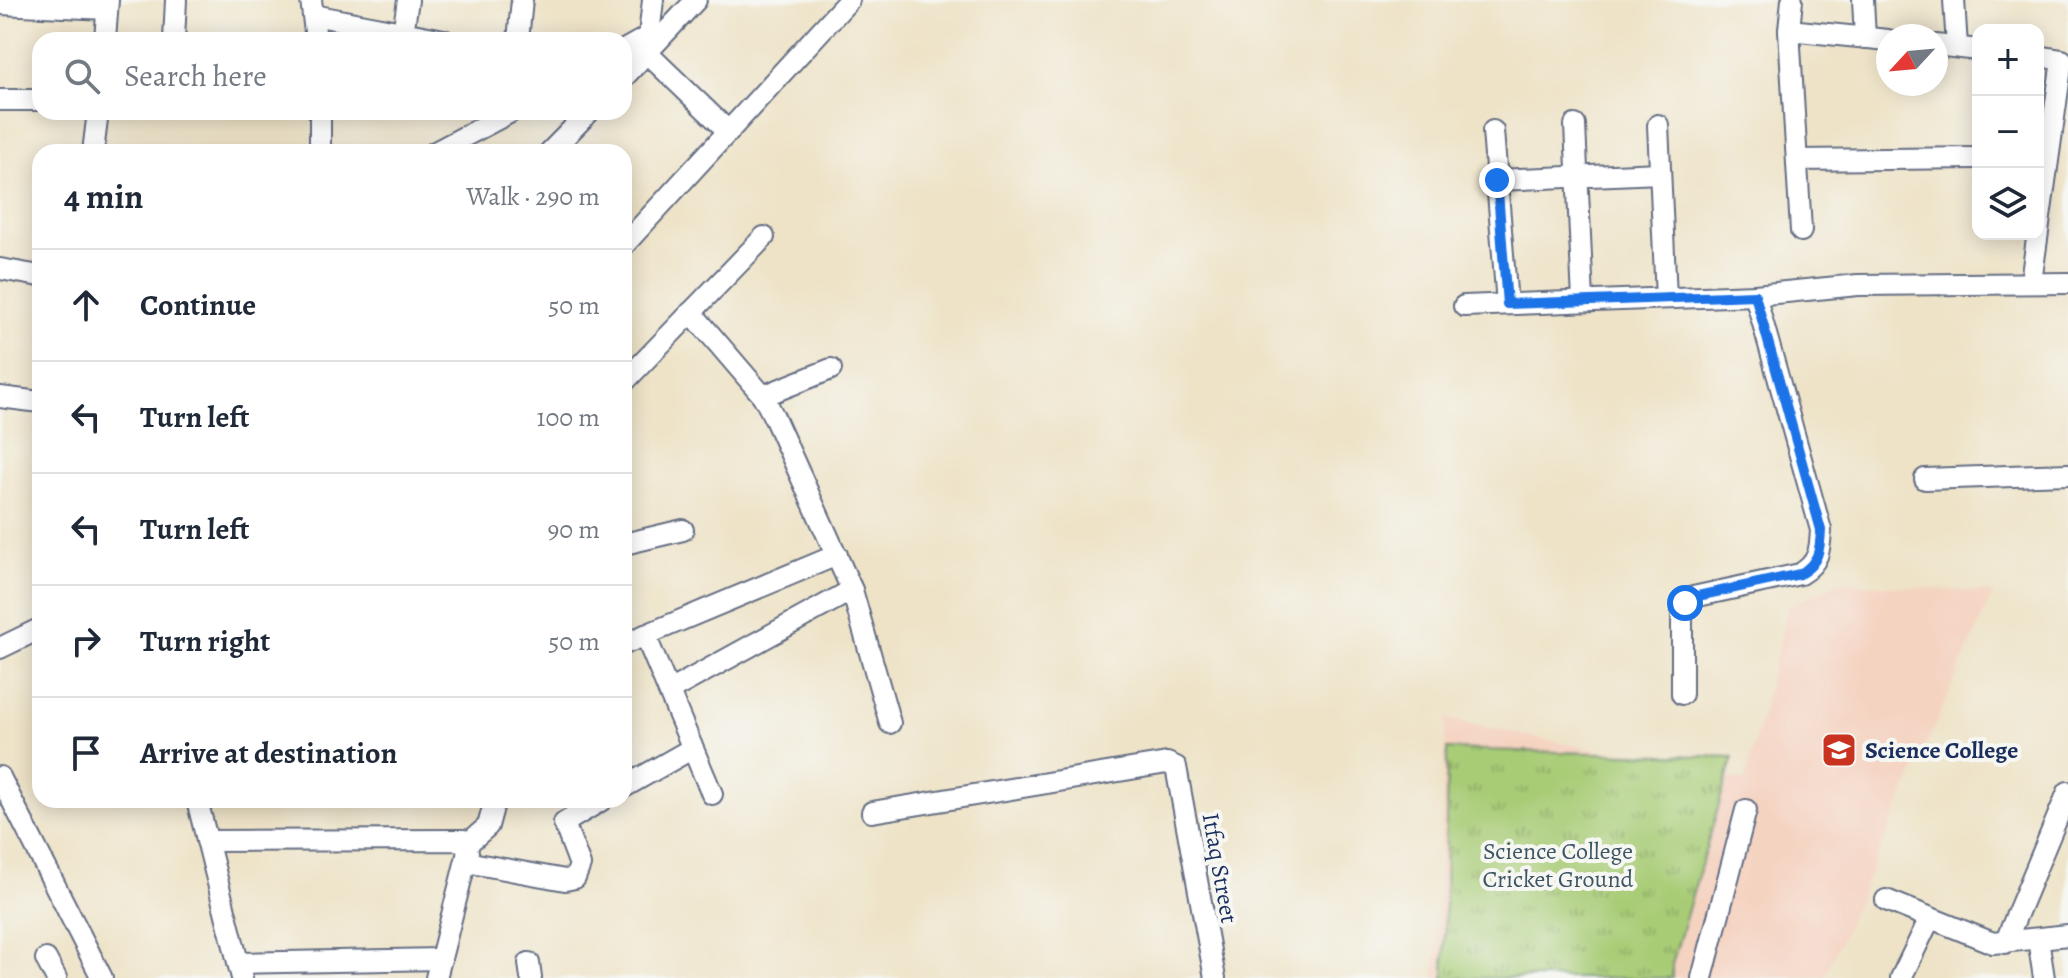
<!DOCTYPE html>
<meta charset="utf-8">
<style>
:root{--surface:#fff;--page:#f2f2f3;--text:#1f2937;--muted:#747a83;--line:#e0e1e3}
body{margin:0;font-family:Alegreya,serif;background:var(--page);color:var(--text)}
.controls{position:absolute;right:24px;top:24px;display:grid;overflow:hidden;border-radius:16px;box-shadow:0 4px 20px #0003}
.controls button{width:72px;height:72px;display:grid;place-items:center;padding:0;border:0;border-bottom:2px solid var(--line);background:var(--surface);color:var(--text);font:40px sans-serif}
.compass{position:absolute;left:1876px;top:24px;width:72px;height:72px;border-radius:50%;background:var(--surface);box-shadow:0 4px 20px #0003;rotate:244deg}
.stop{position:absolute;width:24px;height:24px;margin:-18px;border:6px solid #1a73e8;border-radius:50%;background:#fff}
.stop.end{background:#1a73e8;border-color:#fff;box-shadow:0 2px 8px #0008}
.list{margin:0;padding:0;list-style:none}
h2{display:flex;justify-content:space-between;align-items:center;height:104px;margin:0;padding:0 32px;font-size:34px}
h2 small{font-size:26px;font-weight:400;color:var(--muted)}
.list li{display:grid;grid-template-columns:52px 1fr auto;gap:24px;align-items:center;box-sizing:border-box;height:112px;padding:0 32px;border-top:2px solid var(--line)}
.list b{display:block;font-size:30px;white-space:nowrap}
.list em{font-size:26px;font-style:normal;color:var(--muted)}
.icon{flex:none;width:44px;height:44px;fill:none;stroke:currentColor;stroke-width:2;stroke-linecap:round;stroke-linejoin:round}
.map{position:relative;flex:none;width:2068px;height:978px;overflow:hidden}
.search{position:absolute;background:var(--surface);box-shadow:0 4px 20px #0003;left:32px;top:32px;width:600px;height:88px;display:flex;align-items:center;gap:20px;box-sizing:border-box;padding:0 28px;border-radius:24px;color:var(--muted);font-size:30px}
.panel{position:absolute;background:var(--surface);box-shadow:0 4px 20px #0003;left:32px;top:144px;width:600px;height:664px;border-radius:24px}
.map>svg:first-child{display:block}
</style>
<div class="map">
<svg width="2068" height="978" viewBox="0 0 2068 978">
<defs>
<pattern id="park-tufts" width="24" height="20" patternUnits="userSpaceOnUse" patternTransform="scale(2)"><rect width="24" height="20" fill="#a8cc76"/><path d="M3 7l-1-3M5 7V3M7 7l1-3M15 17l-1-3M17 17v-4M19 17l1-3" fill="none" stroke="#88a664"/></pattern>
</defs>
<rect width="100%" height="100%" fill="#f6f6f2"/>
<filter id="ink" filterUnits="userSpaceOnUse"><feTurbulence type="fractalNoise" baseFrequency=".0125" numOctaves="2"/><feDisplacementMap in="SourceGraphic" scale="16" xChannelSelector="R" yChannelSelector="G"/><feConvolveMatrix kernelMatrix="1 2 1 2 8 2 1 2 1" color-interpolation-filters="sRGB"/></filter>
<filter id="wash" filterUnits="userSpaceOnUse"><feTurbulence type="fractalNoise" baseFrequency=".006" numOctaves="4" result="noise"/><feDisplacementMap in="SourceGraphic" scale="32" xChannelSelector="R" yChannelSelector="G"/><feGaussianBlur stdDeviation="1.8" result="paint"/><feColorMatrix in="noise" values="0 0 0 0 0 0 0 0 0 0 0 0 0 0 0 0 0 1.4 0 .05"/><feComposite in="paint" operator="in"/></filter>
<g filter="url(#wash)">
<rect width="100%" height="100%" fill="#eee3c7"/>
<path fill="#f5d3c1" d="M1839,582L1993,593L1824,978H1435L1446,719L1745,781L1788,607Z"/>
<path fill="url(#park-tufts)" stroke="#627e6a" stroke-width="2" d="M1447,749L1733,757L1672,964V978H1444Z"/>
</g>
<g filter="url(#ink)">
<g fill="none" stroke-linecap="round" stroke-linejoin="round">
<defs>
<g id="minor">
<path d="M311,0L316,40"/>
<path d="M653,0L647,53L729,132"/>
<path d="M1792,0L1789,30L1801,231"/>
<path d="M1863,0L1865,38"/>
<path d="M1954,0L1957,47"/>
<path d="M0,4L107,9"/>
<path d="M313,15L444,40"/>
<path d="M1789,30L1888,40"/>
<path d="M403,33L408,0"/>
<path d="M105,40L108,0"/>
<path d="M174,40L176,0"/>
<path d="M518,40L522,0"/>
<path d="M1936,45L1978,50"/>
<path d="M624,50L649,36"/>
<path d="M624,77L696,0"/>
<path d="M0,100H40"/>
<path d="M1575,125L1583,301"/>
<path d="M1658,125L1666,298"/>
<path d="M1493,131L1507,304"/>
<path d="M93,152L98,112"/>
<path d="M320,152V112"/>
<path d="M435,152L511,112"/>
<path d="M550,152L589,112"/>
<path d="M1797,160L1978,158"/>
<path d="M1497,180L1660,173"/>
<path d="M624,245L849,0"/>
<path d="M0,269L40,276"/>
<path d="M2031,282L2062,60L2038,56"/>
<path d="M1464,306L1755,295L1858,285L2068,283"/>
<path d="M691,312L763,396L774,417L852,590L890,723"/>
<path d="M624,382L764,237"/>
<path d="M763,396L831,369"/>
<path d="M0,397L40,402"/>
<path d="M1925,479L2068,474"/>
<path d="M624,544L683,530"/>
<path d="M645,635L712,794"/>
<path d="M624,644L837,555"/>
<path d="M0,648L37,630"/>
<path d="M669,691L852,590"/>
<path d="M1682,694V609L1693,597L1800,574C1819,563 1820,550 1821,530L1755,295"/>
<path d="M0,777L102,978"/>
<path d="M624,787L693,748"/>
<path d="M197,800L242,978"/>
<path d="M872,812L1167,763L1176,767L1215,978"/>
<path d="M207,841L464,840L468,852L436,978"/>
<path d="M466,845L488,826L495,800"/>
<path d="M466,862L565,880L575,878L580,865L564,823L602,800"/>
<path d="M1886,900L1993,943L2068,935"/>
<path d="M2038,939L2044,978"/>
<path d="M2005,943L2068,792"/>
<path d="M46,959L56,978"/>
<path d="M238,963L441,959"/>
<path d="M529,963L531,978"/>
<path d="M1702,978L1746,810"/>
<path d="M1901,978L1930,918"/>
</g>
</defs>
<use href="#minor" stroke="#656e83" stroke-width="24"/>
<use href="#minor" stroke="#fff" stroke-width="20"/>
</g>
</g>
<g fill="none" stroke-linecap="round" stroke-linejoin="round" filter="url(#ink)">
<path stroke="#1a73e8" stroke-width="10" d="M1497,180L1507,304L1755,295L1821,530C1820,550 1819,563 1800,574L1693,597L1685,603"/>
</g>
<defs>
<symbol id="university-square" viewBox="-11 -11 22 22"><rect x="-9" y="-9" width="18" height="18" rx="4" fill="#c8321e" stroke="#f6f6f2"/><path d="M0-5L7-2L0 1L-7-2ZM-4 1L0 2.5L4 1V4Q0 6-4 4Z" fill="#fff"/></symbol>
</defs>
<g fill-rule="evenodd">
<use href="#university-square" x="1819" y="730" width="40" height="40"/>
</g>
<g text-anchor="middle" stroke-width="8" stroke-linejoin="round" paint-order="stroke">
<g font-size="24" font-weight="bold" fill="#1b2f5e" stroke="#f6f6f2" text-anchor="start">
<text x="1865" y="758">Science College</text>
</g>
<g font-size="24" fill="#3e5664" stroke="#f6f6f2">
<text x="1558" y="859">Science College<tspan x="1558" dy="28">Cricket Ground</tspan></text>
</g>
<g font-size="24" fill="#1b2f5e" stroke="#f6f6f2">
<text transform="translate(1220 868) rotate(80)" y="8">Itfaq Street</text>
</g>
</g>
</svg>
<div class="controls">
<button>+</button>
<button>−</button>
<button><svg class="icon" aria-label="layers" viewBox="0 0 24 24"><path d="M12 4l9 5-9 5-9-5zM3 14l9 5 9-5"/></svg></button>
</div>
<svg class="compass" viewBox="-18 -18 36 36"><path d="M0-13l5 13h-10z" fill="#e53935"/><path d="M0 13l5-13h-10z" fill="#747a83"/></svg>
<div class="stop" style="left:1685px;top:603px"></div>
<div class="stop end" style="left:1497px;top:180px"></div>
<div class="search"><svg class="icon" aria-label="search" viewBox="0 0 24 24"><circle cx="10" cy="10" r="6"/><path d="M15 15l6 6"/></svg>Search here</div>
<section class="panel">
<h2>4 min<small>Walk · 290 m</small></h2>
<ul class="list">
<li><svg class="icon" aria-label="ahead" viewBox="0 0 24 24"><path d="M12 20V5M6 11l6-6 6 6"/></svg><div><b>Continue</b></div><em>50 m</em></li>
<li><svg class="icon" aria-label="left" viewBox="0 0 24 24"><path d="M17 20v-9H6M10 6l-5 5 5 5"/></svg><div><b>Turn left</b></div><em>100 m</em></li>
<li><svg class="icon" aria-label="left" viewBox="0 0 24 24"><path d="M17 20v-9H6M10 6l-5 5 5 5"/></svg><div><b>Turn left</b></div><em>90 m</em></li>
<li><svg class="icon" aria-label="right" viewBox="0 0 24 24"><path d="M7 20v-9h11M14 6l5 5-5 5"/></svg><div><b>Turn right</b></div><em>50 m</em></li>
<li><svg class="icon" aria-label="arrive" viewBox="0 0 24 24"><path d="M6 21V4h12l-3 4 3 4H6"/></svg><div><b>Arrive at destination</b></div></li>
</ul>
</section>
</div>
